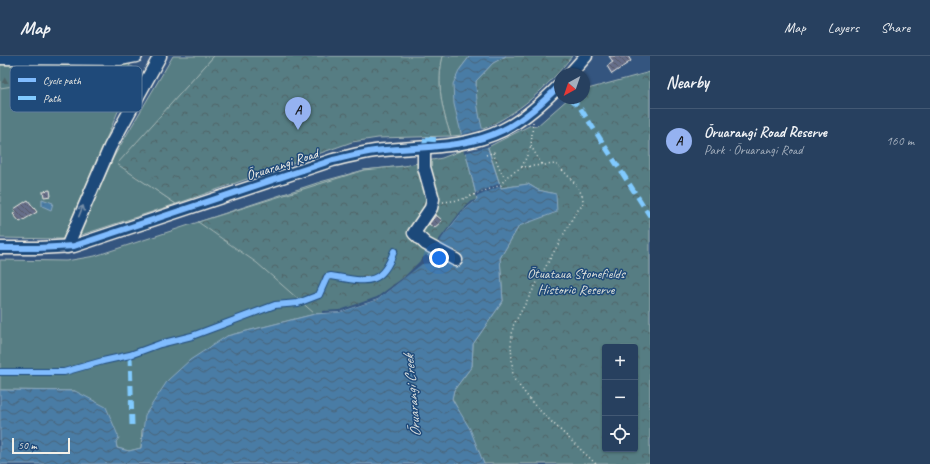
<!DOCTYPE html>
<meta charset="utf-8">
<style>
:root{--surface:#27405f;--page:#2f4765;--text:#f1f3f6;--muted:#a4afbd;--line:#435974;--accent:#95b2f1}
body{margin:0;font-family:Caveat,sans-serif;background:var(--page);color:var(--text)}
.controls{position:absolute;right:12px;bottom:12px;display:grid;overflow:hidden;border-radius:4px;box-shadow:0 1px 3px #0004}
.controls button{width:36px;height:36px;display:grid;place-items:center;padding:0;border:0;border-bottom:1px solid var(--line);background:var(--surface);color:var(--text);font:20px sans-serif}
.compass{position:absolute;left:554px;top:12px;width:36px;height:36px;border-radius:50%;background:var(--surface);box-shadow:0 1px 3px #0004;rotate:220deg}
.scale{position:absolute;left:12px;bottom:10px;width:58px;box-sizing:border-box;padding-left:4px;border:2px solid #f4f1e8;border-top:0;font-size:11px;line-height:14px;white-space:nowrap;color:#f4f1e8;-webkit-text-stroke:3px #1f4a7a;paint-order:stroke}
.you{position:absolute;left:439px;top:202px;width:14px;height:14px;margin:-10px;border:3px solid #fff;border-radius:50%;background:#1a73e8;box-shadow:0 0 0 6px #1a73e833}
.badge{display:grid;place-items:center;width:26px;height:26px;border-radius:50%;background:var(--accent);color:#111;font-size:13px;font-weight:700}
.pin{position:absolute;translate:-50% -33px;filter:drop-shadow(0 1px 2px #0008)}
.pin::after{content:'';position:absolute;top:21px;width:14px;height:12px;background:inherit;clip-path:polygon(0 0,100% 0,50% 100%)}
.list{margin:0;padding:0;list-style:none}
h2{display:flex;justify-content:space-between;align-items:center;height:52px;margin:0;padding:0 16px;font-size:17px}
h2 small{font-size:13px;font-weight:400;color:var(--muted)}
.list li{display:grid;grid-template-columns:26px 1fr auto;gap:12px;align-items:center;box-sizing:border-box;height:64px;padding:0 16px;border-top:1px solid var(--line)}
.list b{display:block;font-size:15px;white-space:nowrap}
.list p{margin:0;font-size:13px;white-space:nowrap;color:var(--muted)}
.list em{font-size:13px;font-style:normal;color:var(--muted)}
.icon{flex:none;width:22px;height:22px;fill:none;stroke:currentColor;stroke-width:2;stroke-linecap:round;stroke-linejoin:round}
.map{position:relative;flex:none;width:650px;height:408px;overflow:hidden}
header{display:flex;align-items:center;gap:24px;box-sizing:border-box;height:56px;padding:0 20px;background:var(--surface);border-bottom:1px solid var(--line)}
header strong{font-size:19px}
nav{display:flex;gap:22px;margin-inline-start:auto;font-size:14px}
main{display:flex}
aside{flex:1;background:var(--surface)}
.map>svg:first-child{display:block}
</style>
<header>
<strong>Map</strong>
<nav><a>Map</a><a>Layers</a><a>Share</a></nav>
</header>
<main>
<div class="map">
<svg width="650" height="408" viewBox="0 0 650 408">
<defs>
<pattern id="forest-firs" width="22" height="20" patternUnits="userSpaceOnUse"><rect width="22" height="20" fill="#567d83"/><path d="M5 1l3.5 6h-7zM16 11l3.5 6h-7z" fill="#506568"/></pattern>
<pattern id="park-crowns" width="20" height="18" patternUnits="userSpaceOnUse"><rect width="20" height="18" fill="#567d83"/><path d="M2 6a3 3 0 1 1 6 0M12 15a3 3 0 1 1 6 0" fill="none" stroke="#506568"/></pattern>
<pattern id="water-waves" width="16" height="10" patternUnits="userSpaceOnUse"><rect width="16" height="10" fill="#487ba5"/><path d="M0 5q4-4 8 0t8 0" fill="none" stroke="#48647a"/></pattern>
<pattern id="building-back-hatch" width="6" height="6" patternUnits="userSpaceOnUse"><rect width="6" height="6" fill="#666e8a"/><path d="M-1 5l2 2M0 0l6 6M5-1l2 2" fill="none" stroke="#565965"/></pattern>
</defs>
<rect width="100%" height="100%" fill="#34557f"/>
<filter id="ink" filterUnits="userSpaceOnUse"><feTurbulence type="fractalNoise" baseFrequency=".025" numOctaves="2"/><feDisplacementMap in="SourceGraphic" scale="8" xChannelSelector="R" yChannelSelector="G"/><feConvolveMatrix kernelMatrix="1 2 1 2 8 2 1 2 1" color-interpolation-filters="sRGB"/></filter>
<g filter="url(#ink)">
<g fill="#567d83" stroke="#a5b7b6">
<path d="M173,0H214L118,108L176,148L78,180L113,102Z"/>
<path d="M443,0H470L460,13L462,79L451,80C442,55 436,27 443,0Z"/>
<path d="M103,10L133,11L135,16L63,183L0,182V14Z"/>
<path d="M404,110L317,224L315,258L227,280L142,374L141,392L129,395L117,392L116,386L75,335L0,334V204L66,205L95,200L320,126L364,114Z"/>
</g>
<path fill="url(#forest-firs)" stroke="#a5b7b6" d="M132,6L123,20L59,23L0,32V8Z"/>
<g fill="url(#park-crowns)" stroke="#a5b7b6" fill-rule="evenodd">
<path d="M214,0H443C436,27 442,55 451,80L378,82L352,86L176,148L117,108Z"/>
<path d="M506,0H572C548,31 518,58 481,74L476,42V25L493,7Z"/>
<path d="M650,16V408H484L452,342L454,334L472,310L473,288L503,245L500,202L519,170L555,138L538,134L528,128L501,132L488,91L531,69L537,70L569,42H584V34ZM605,291H635V393H605Z"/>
<path d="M465,93L477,143L462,156L422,207L378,243L340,256L315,258L257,207L198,166L364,114L404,110L442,102Z"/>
</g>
<g fill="url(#water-waves)" stroke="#8daac0">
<path d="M470,0H506L493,7L476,25C476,64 489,95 501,132L528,128L538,134L556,138L557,156L519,170L500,202L503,245L473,288L472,310L454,334L452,343L470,373L484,408H0V334L75,335L106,351L119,382L116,386L117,392L129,395L141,392L145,359L168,324L190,304L227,280L315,258L340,256L378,243L422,207L462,156L477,143L454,48L453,28L460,13Z"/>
<path d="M42,143L53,147L51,154L42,150Z"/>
</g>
<g fill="#34557f">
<path d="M483,73L490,90L464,97L460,79Z"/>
<path d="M500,127L501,130L476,141L474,138Z"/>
<path d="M477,143L462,156L450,171L440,185L441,191L434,190L461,155L472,145Z"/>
<path d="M426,199L431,202V207L422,208L378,243L340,256L322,257V255L340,254L377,241L404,221Z"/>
</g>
<g fill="url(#building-back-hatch)" stroke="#f4f1e8">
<path d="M609,0H628L631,5L612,18L607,10L613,6Z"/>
<path d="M50,134L51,140L44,141L43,135Z"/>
<path d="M28,144L37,156L20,166L13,158L16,156L14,153Z"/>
<path d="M436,159L442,164L441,166L434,172L429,168Z"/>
</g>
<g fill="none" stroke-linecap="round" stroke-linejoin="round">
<defs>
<g id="minor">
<path d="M0,2L120,3L136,0"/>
<path d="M570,18L586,0"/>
<path d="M424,92V111L433,143L431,152L414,177L426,188L456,204"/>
<path d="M67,191L110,91L160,0"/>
<path d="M0,192H38L74,190L333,104C347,101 360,97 375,95C419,90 462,94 503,74C525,63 543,46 560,29"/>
</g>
</defs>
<use href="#minor" stroke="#f4f1e8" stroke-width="15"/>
<g stroke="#f4f1e8" stroke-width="1.5" stroke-dasharray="1 3" stroke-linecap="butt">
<path d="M533,66L531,90L542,109"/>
<path d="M493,97L502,118L506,121"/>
<path d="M486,99L497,95"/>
<path d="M522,111L531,90"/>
<path d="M443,146L460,144L501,129L506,121L522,111L556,108C565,117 582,131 583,145C583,150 579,153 576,156L513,270L511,289L513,322L536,351L596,408"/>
</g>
<use href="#minor" stroke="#1f4a7a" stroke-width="12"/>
<g stroke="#80caff" stroke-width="5" stroke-dasharray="10 5" stroke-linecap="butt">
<path d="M570,42L579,50L650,160"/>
<path d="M426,83L441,84"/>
<path d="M424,92L427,77"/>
<path d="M130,299L132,369"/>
</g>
<defs>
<g id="cycleway">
<path d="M0,192H38L74,190L333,104C347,101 360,97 375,95C419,90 462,94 503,74C525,63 543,46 560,29"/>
<path d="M0,316H64L103,305L130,299L160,288L192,280L275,249L298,247L319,239L327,221L331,220C364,225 381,233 394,195"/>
</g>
</defs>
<use href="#cycleway" stroke="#1f4a7a" stroke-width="8"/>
<use href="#cycleway" stroke="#80bcff" stroke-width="6"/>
</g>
<defs><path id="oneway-shaft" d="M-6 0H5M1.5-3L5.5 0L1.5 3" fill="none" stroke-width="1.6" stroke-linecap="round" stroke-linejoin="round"/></defs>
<use stroke="#748da6" href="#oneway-shaft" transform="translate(81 155) rotate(-68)"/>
</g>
<g text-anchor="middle" stroke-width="3" stroke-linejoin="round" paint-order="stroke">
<g font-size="14" fill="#f4f1e8" stroke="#1f4a7a">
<text transform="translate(282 108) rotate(-18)" y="5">Ōruarangi Road</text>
</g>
<g font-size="14" fill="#dce0d9" stroke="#1f4a7a">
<text x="576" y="222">Ōtuataua Stonefields<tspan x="576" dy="16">Historic Reserve</tspan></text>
</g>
<g font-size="15" font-style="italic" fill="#dadfde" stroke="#1f4a7a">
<text transform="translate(412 340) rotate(-95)" y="5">Ōruarangi Creek</text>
</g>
</g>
<rect x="10" y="10" width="132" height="46" rx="6" fill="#1f4a7a" stroke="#5f7c9b" stroke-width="1"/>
<rect x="18" y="22" width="18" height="4" fill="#80bcff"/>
<rect x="18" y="40" width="18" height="4" fill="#80caff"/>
<g font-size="11" fill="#f4f1e8">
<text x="43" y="28">Cycle path</text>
<text x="43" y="46">Path</text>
</g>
</svg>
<div class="controls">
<button>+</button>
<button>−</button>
<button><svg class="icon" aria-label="locate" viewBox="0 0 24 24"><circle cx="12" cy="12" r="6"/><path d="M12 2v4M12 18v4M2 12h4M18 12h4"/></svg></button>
</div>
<svg class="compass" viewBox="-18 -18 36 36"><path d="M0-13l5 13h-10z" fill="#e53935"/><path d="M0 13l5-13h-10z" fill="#a4afbd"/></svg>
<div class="scale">50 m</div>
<div class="you"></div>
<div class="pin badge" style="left:298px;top:74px">A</div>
</div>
<aside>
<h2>Nearby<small></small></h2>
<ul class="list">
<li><span class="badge">A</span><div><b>Ōruarangi Road Reserve</b><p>Park · Ōruarangi Road</p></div><em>160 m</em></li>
</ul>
</aside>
</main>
